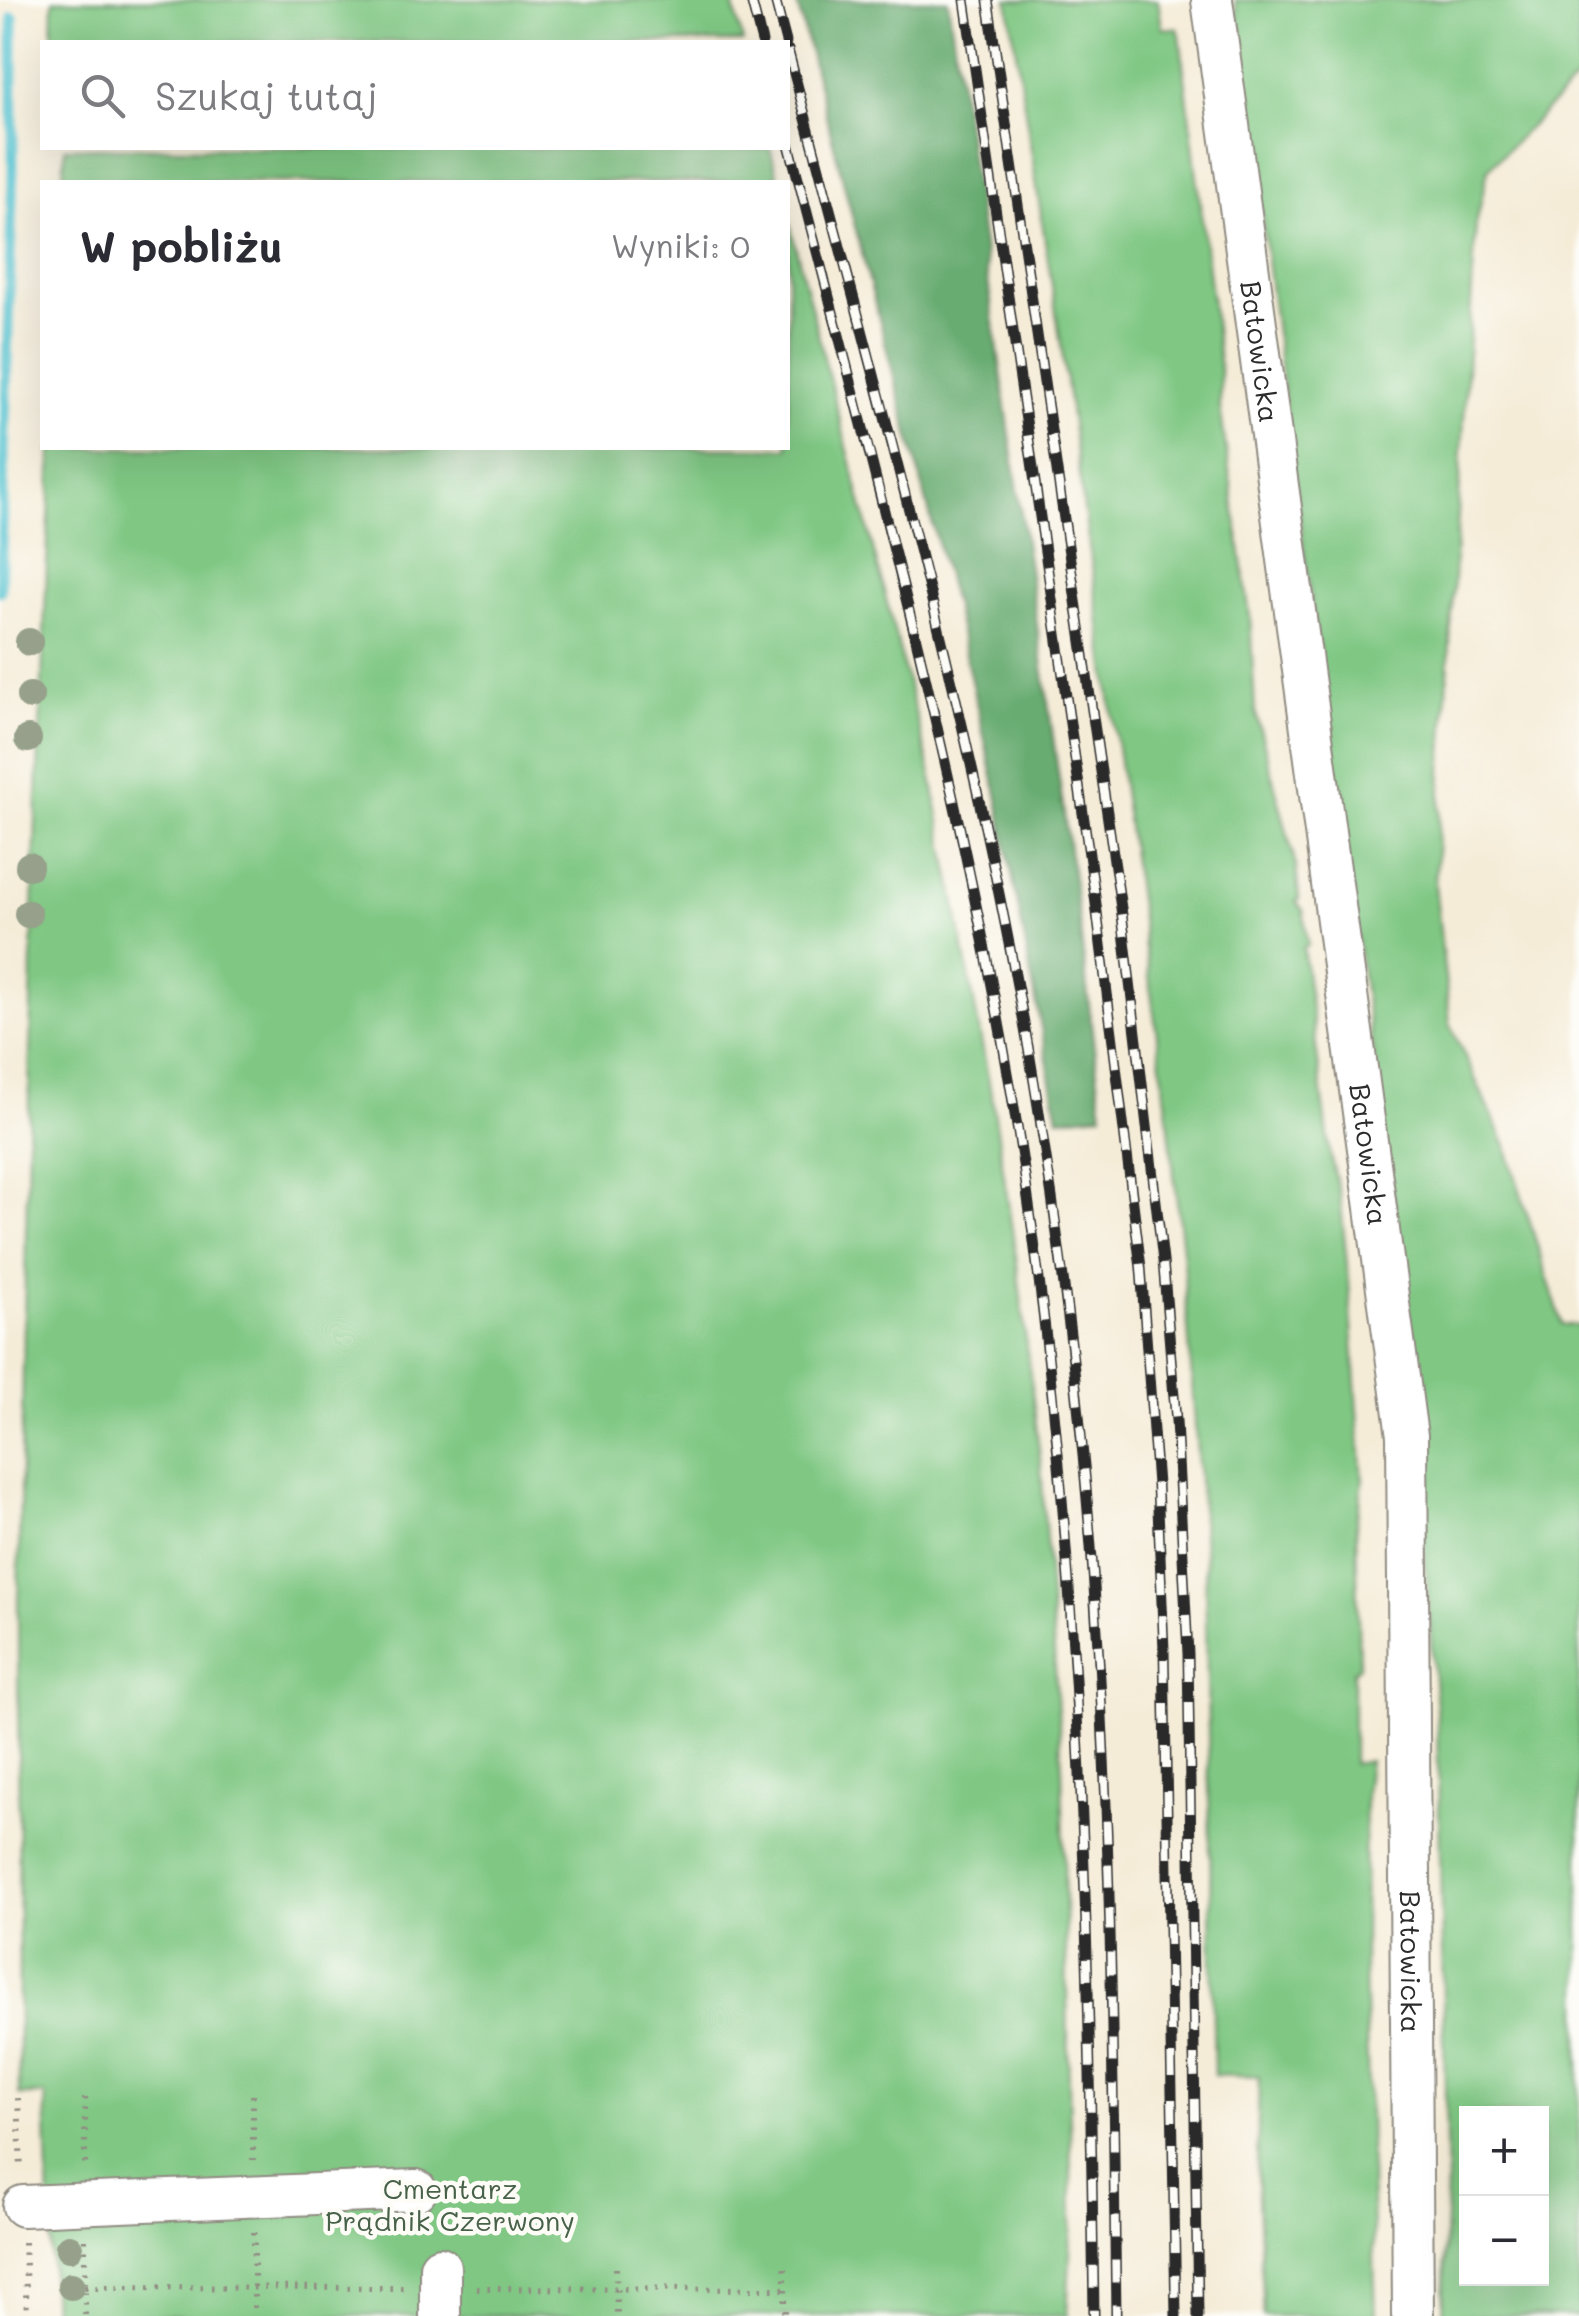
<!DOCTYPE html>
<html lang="pl">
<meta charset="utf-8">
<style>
:root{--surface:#fff;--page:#f2f2f3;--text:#2b2b33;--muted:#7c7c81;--line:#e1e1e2}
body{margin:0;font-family:Mali,sans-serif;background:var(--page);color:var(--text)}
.controls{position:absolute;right:30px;bottom:30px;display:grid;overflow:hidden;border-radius:0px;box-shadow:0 10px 40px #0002}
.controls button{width:90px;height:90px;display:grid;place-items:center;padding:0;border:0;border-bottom:2px solid var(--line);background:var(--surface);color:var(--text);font:50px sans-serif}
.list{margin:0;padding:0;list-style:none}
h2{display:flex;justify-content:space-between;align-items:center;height:130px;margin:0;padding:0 40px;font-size:42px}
h2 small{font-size:32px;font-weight:400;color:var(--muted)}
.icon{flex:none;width:55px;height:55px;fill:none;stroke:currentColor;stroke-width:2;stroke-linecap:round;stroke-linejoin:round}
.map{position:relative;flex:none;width:1579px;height:2316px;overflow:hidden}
.search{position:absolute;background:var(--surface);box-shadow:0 10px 40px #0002;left:40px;top:40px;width:750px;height:110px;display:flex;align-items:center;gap:25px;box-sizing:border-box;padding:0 35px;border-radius:0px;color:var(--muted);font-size:38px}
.panel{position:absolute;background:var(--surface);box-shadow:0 10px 40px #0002;left:40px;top:180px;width:750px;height:270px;border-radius:0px}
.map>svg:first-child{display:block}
</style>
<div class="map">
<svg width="1579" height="2316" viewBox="0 0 1579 2316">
<rect width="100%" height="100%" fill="#fdfcf7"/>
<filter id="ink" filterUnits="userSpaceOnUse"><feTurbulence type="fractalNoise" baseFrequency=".01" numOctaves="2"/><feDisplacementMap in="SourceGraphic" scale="20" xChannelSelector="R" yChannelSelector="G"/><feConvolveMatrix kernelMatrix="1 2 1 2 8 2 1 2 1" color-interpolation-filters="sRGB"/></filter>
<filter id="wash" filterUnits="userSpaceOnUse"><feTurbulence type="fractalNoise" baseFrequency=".0048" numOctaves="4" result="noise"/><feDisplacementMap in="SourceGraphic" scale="40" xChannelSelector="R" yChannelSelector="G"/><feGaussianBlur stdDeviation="2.25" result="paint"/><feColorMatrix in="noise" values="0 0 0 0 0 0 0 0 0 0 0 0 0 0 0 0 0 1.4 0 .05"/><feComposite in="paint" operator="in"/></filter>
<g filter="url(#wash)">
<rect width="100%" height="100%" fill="#f5ecd8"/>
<g fill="#7fc783" stroke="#557957" stroke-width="2.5" fill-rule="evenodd">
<path d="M53,0H732L743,42H52Z"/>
<path d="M1008,0H1158L1162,28L1178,29L1180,35L1220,370V407L1250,616L1255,710L1296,866L1299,899L1296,902L1303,910L1308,945L1303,948L1331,1159L1340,1195L1349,1283L1363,1482L1356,1522L1359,1666L1353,1671V1764L1369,1761L1365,1793L1364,1970L1376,2316H1263L1257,2170L1259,2077L1214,2075L1205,1562L1183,1259L1166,1100L1061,345Z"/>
<path d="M1235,0H1579V77L1488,169L1476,225L1435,885L1450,1024L1506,1146L1562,1324L1579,1326V2316H1443L1447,2183L1437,1720L1405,1290L1291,455ZM1466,2114H1542V2278H1466Z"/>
<path d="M65,148H770L779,182H63Z"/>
<path d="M788,217L932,778L994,1109L1016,1256L1041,1466L1062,1768L1072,2214L1067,2316H53L45,2095H19L18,1601L34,865L52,448H788Z"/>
</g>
<path fill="#67ac71" stroke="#496c4e" stroke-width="2.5" d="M796,0H948L1078,912L1102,1114L1058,1118L996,790L956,615Z"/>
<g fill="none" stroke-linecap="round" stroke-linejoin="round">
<path stroke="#57c3d1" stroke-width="11" d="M0,591L13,170V17"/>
</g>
</g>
<g filter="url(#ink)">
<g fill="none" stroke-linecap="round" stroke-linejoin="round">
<defs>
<g id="minor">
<path id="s1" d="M1212,0L1407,1436L1413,2316"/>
<path d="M23,2206L416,2190"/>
<path d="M440,2267V2316"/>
</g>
</defs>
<use href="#minor" stroke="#908c82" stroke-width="44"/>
<g stroke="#908c82" stroke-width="6" stroke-dasharray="2.5 8" stroke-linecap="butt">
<path d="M253,2095V2160"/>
<path d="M18,2098L21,2170"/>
<path d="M85,2098V2166"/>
<path d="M254,2232V2316"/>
<path d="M85,2239V2316"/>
<path d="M24,2242L27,2316"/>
<path d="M616,2268L617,2316"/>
<path d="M785,2268V2316"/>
<path d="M85,2287L404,2288"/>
<path d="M477,2288L785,2289"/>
</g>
<use href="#minor" stroke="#fff" stroke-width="40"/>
<defs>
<g id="rail">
<path d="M751,0L762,42"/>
<path d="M775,0L786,42"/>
<path d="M965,0L1095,896L1141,1268L1157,1485L1164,1650L1176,2316"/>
<path d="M988,0L1122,915L1163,1261L1176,1421L1188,1654L1198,2316"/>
<path d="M788,50C879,400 981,749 1038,1106C1067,1285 1087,1465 1098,1646C1112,1869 1113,2093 1116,2316"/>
<path d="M788,140C877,483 972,826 1025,1177C1081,1556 1089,1934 1094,2316"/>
</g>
</defs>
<use href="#rail" stroke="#2b2b2b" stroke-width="11"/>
<use href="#rail" stroke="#fdfcf7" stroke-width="8" stroke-dasharray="22" stroke-linecap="butt"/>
</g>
<g fill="#96a08a">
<circle cx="29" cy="642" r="14"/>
<circle cx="30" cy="696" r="14"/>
<circle cx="28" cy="739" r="14"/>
<circle cx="29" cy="866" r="14"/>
<circle cx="28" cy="914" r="14"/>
<circle cx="69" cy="2248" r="14"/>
<circle cx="71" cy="2286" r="14"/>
</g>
</g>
<g text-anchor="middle" stroke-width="9" stroke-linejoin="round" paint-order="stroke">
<g font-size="28" fill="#2b2b2b" stroke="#fdfcf7">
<text dy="10" stroke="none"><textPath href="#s1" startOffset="355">Batowicka</textPath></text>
<text dy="10" stroke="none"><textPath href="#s1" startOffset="1165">Batowicka</textPath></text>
<text dy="10" stroke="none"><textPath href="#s1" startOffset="1975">Batowicka</textPath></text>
</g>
<g font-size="28" fill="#48624a" stroke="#fdfcf7">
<text x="450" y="2199">Cmentarz<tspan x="450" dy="32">Prądnik Czerwony</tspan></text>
</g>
</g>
</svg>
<div class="controls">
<button>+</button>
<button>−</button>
</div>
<div class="search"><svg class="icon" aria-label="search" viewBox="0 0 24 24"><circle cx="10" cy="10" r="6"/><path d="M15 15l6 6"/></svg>Szukaj tutaj</div>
<section class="panel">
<h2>W pobliżu<small>Wyniki: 0</small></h2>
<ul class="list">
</ul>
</section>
</div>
